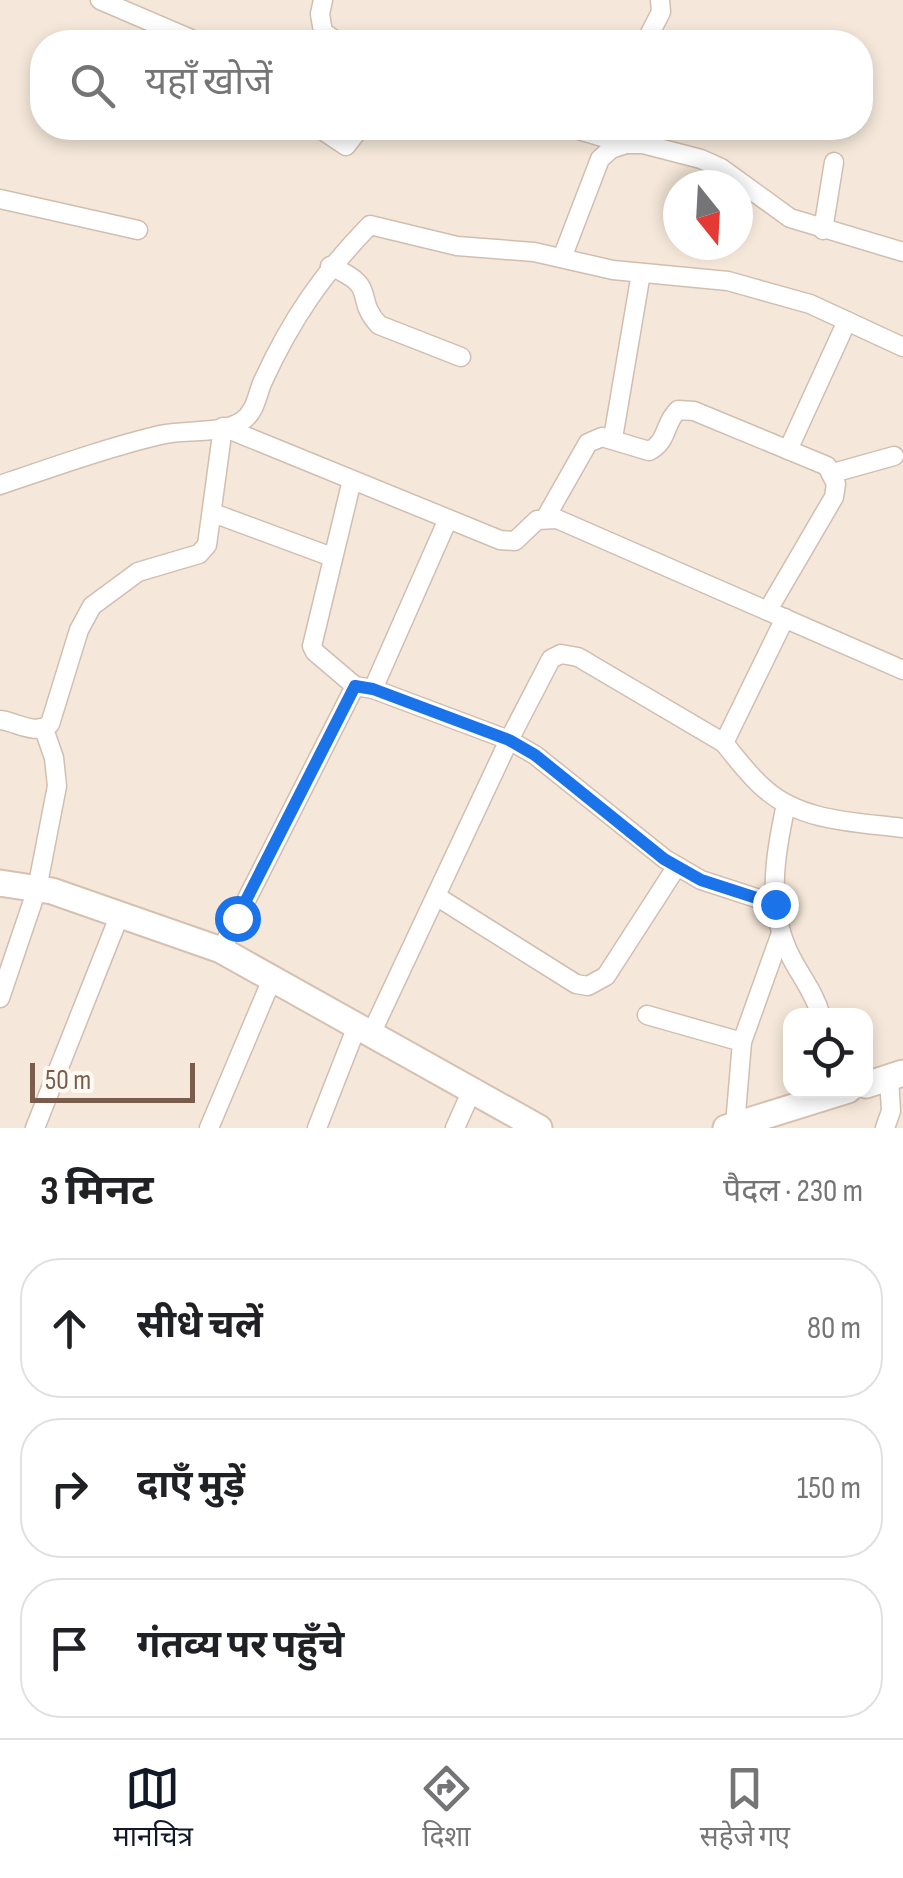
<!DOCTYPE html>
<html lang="hi">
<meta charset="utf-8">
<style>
:root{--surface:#fff;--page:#f6f6f6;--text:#202124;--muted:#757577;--line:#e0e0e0;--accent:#111827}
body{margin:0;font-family:"Sofia Sans Condensed","Noto Sans Devanagari",sans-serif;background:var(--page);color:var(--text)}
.controls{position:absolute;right:30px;bottom:30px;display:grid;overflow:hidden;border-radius:20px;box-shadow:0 5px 15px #0003}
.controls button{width:90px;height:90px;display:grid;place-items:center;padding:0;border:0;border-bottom:2px solid var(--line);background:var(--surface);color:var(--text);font:50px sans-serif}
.compass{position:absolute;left:663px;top:170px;width:90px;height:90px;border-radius:50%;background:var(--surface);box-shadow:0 5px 15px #0003;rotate:162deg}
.scale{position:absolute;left:30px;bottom:25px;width:165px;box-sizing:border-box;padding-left:10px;border:5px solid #7a5c4d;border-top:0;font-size:28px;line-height:35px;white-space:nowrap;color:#7a5c4d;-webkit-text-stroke:8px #fffaf3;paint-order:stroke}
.stop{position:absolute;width:30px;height:30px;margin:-22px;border:8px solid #1a73e8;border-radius:50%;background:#fff}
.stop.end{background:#1a73e8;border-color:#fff;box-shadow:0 2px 10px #0008}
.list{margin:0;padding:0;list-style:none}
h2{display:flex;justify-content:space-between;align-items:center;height:130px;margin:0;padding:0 40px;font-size:42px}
h2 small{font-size:32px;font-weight:400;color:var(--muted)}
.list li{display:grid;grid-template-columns:65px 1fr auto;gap:30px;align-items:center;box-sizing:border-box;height:140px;margin:0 20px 20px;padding:0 20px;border:2px solid var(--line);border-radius:40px}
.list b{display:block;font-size:38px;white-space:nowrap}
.list em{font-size:32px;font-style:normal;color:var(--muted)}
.icon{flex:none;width:55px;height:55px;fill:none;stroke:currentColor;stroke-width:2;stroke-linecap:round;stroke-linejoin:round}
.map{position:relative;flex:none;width:903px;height:1128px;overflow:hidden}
.search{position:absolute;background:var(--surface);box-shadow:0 5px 15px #0003;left:30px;right:30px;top:30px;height:110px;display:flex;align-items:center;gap:25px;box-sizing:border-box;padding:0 35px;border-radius:40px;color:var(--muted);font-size:38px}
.sheet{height:610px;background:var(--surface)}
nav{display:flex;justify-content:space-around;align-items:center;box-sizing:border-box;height:140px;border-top:2px solid var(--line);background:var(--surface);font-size:28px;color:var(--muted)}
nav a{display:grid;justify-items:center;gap:5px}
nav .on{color:var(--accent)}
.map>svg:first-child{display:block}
</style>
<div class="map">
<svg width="903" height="1128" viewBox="0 0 903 1128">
<rect width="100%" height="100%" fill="#fdf6ec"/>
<path fill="#f5e8da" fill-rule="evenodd" d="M0,0H903V1128H0ZM42,42H860V128H42ZM678,185H738V245H678ZM790,1016H866V1090H790Z"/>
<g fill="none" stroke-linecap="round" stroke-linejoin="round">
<defs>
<g id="street">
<path d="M100,0L198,42"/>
<path d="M323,0L320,14L323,32L338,42"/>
<path d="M646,41L661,12L660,0"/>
<path d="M319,128L346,146L360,128"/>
<path d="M572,128L626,144"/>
<path d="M0,199L138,230"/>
<path d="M823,230L834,162"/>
<path d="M562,258L600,159L611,149L626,144H643L701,159L721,168L790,218L903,252"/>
<path d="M330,266C381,288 352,296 379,325L461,357"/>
<path d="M613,438L641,273"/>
<path d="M788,450L847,321"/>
<path d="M833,473L894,456"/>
<path d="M352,480L312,646L315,652L355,686"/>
<path d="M0,485C53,467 106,448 160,435C185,429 220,435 242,421C256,412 257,394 263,381C291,320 323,273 370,225L457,246L534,252L613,270L728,281L810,304L903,347"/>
<path d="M213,513L332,557"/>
<path d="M546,517L588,443L602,437L649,451C668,442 664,423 678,410L694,411L827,466L836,484L834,497L768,610"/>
<path d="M373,689L448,519"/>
<path d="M0,720C17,722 35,736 50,724L79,630L92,606L138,572L199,554L207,545L223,427L500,540L515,541L537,520L557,519L903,670"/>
<path d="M724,743C737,759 750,777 766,790C803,822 857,822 903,828"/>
<path d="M786,804C775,857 765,908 792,959C802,978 815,994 821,1016"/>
<path d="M436,896L576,984L588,986L606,976L677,866"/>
<path d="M221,950L355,686L373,689L509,740L535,755L665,859L701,880L775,904"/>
<path d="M0,998L37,889L57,786L54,758L44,729"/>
<path d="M647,1015L742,1042"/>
<path d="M371,1034L509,740L551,659L561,654L578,657L724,743L785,618"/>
<path d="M735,1125L742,1042L781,933"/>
<path d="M35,1128L120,914"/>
<path d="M209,1128L272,979"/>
<path d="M317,1128L357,1026"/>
<path d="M455,1128L472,1090"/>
<path d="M885,1128L891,1111L889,1078"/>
</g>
<g id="secondary">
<path d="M0,883L52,891L221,950L539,1128"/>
<path d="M866,1085L903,1073"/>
<path d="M726,1128L848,1090"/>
</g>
</defs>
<use href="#street" stroke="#d1beb0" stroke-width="21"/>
<use href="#secondary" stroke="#d6c0b0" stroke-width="29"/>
<use href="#street" stroke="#fff" stroke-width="18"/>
<use href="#secondary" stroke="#fff" stroke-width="25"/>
</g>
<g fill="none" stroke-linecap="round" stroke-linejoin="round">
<path stroke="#1a73e8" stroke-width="12" d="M237,918L355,686L373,689L509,740L535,755L664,859L701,880L775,904"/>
</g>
</svg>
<div class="controls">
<button><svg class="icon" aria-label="locate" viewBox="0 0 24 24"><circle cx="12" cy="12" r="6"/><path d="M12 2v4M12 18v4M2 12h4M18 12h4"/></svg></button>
</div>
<svg class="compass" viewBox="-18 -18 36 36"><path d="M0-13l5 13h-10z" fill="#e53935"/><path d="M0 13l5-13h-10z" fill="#757577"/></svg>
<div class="scale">50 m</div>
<div class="stop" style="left:237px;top:918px"></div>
<div class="stop end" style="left:775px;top:904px"></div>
<div class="search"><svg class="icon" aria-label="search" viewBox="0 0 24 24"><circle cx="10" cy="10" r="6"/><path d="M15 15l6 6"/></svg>यहाँ खोजें</div>
</div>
<section class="sheet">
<h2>3 मिनट<small>पैदल · 230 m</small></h2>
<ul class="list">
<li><svg class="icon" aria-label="ahead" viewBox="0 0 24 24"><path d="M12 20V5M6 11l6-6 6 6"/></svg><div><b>सीधे चलें</b></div><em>80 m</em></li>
<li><svg class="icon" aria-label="right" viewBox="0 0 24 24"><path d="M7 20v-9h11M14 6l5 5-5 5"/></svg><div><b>दाएँ मुड़ें</b></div><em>150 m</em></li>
<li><svg class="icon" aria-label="arrive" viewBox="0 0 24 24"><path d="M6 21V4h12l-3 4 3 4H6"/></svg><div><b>गंतव्य पर पहुँचे</b></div></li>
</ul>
</section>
<nav>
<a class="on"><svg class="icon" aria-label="map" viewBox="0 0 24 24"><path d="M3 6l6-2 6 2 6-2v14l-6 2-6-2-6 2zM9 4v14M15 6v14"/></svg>मानचित्र</a>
<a><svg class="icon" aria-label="directions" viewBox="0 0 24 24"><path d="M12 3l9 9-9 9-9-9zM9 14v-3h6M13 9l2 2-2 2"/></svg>दिशा</a>
<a><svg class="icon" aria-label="saved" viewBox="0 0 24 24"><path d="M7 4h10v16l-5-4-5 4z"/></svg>सहेजे गए</a>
</nav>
